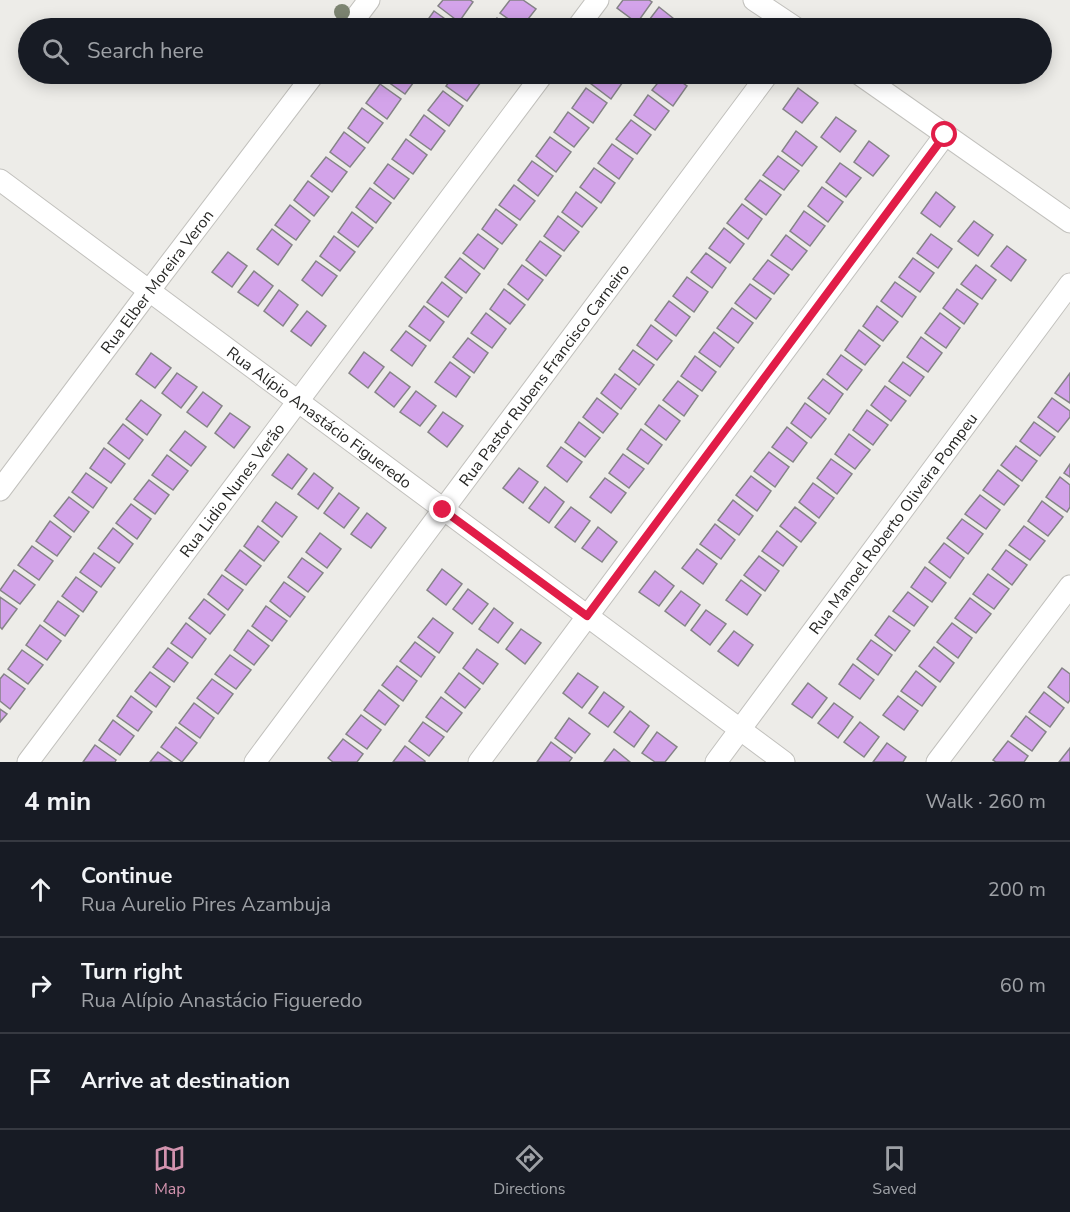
<!DOCTYPE html>
<meta charset="utf-8">
<style>
:root{--surface:#171b24;--page:#20242c;--text:#f1f3f6;--muted:#9ea1a6;--line:#363941;--accent:#d293ae}
body{margin:0;font-family:"Nunito Sans",sans-serif;background:var(--page);color:var(--text)}
.stop{position:absolute;width:18px;height:18px;margin:-14px;border:4px solid #e11d48;border-radius:50%;background:#fff}
.stop.end{background:#e11d48;border-color:#fff;box-shadow:0 2px 6px #0008}
.list{margin:0;padding:0;list-style:none}
h2{display:flex;justify-content:space-between;align-items:center;height:78px;margin:0;padding:0 24px;font-size:26px}
h2 small{font-size:20px;font-weight:400;color:var(--muted)}
.list li{display:grid;grid-template-columns:39px 1fr auto;gap:18px;align-items:center;box-sizing:border-box;height:96px;padding:0 24px;border-top:2px solid var(--line)}
.list b{display:block;font-size:22px;white-space:nowrap}
.list p{margin:0;font-size:20px;white-space:nowrap;color:var(--muted)}
.list em{font-size:20px;font-style:normal;color:var(--muted)}
.icon{flex:none;width:33px;height:33px;fill:none;stroke:currentColor;stroke-width:2;stroke-linecap:round;stroke-linejoin:round}
.map{position:relative;flex:none;width:1070px;height:762px;overflow:hidden}
.search{position:absolute;background:var(--surface);box-shadow:0 3px 15px #0003;left:18px;right:18px;top:18px;height:66px;display:flex;align-items:center;gap:15px;box-sizing:border-box;padding:0 21px;border-radius:33px;color:var(--muted);font-size:22px}
.sheet{height:366px;background:var(--surface)}
nav{display:flex;justify-content:space-around;align-items:center;box-sizing:border-box;height:84px;border-top:2px solid var(--line);background:var(--surface);font-size:16px;color:var(--muted)}
nav a{display:grid;justify-items:center;gap:3px}
nav .on{color:var(--accent)}
.map>svg:first-child{display:block}
</style>
<div class="map">
<svg width="1070" height="762" viewBox="0 0 1070 762">
<rect width="100%" height="100%" fill="#edece8"/>
<g fill="#d3a3ea" stroke="#858387" stroke-width="1.5">
<path d="M443,0H470L473,2L459,22L438,6Z"/>
<path d="M510,0H523L536,9L521,28L500,13Z"/>
<path d="M623,0H649L652,2L637,23L617,8Z"/>
<path d="M659,7L678,22L673,28H643Z"/>
<path d="M434,11L455,26L454,28H422Z"/>
<path d="M497,18L511,28H489Z"/>
<path d="M388,74H417L419,75L405,94L384,79Z"/>
<path d="M455,74H470L481,82L467,101L446,86Z"/>
<path d="M597,74H617L625,79L611,99L590,83Z"/>
<path d="M665,74H670L687,86L673,106L652,90Z"/>
<path d="M704,74H722L716,82Z"/>
<path d="M380,84L401,99L387,119L366,103Z"/>
<path d="M586,88L607,103L593,123L572,108Z"/>
<path d="M798,88L818,103L802,123L783,109Z"/>
<path d="M443,91L463,106L449,126L428,110Z"/>
<path d="M648,95L669,111L655,130L634,115Z"/>
<path d="M362,108L383,123L368,143L348,128Z"/>
<path d="M568,112L589,128L574,147L554,132Z"/>
<path d="M424,115L445,131L431,150L410,135Z"/>
<path d="M836,117L856,131L840,152L821,137Z"/>
<path d="M631,120L651,135L637,154L616,139Z"/>
<path d="M796,131L817,147L802,166L782,151Z"/>
<path d="M344,132L365,148L350,167L330,152Z"/>
<path d="M550,137L571,152L556,172L536,156Z"/>
<path d="M406,139L427,155L413,174L392,159Z"/>
<path d="M869,141L889,156L873,176L854,162Z"/>
<path d="M612,144L633,159L619,179L598,163Z"/>
<path d="M778,156L799,171L784,190L763,175Z"/>
<path d="M326,157L347,172L332,192L311,176Z"/>
<path d="M532,161L553,176L538,196L518,180Z"/>
<path d="M840,163L861,178L846,197L826,182Z"/>
<path d="M388,164L409,179L394,199L374,183Z"/>
<path d="M594,168L615,183L601,203L580,187Z"/>
<path d="M760,180L781,195L766,215L745,199Z"/>
<path d="M308,181L329,197L314,216L294,200Z"/>
<path d="M514,185L535,201L520,220L499,205Z"/>
<path d="M822,187L843,202L828,222L808,206Z"/>
<path d="M370,188L391,203L376,223L356,207Z"/>
<path d="M576,192L597,208L582,227L562,212Z"/>
<path d="M936,192L955,207L940,227L921,213Z"/>
<path d="M742,204L762,219L748,239L727,223Z"/>
<path d="M290,205L310,221L296,240L275,225Z"/>
<path d="M496,209L517,225L502,244L482,229Z"/>
<path d="M804,211L825,226L810,246L790,231Z"/>
<path d="M352,212L373,228L358,247L338,232Z"/>
<path d="M558,216L579,232L564,251L544,236Z"/>
<path d="M974,221L993,235L978,256L958,241Z"/>
<path d="M724,228L744,244L730,263L709,248Z"/>
<path d="M272,229L292,245L278,265L257,249Z"/>
<path d="M478,234L498,249L484,269L463,253Z"/>
<path d="M931,234L952,249L938,268L917,253Z"/>
<path d="M786,235L807,251L792,270L771,255Z"/>
<path d="M334,236L355,252L340,271L320,256Z"/>
<path d="M540,241L561,256L546,276L526,260Z"/>
<path d="M1007,246L1026,260L1011,281L991,266Z"/>
<path d="M228,252L247,266L232,287L212,272Z"/>
<path d="M706,253L726,268L712,288L691,272Z"/>
<path d="M460,258L480,274L466,293L445,277Z"/>
<path d="M913,258L934,273L920,292L899,277Z"/>
<path d="M768,260L789,275L774,294L753,279Z"/>
<path d="M316,261L337,276L322,296L302,280Z"/>
<path d="M522,265L543,280L528,300L508,284Z"/>
<path d="M976,265L996,280L982,299L961,284Z"/>
<path d="M254,271L273,286L258,306L238,292Z"/>
<path d="M687,277L708,292L694,312L673,296Z"/>
<path d="M442,282L462,298L448,317L427,302Z"/>
<path d="M895,282L916,297L902,317L881,301Z"/>
<path d="M750,284L771,299L756,319L735,303Z"/>
<path d="M504,289L525,305L510,324L490,309Z"/>
<path d="M957,289L978,304L964,324L943,308Z"/>
<path d="M279,290L298,305L283,326L264,311Z"/>
<path d="M669,301L690,317L676,336L655,320Z"/>
<path d="M424,306L444,322L430,341L409,326Z"/>
<path d="M877,306L898,322L883,341L863,326Z"/>
<path d="M732,308L753,323L738,343L717,328Z"/>
<path d="M307,311L326,326L311,346L291,331Z"/>
<path d="M486,313L506,329L492,348L471,333Z"/>
<path d="M940,313L960,328L946,348L925,333Z"/>
<path d="M651,325L672,341L657,360L637,345Z"/>
<path d="M859,330L880,346L865,365L845,350Z"/>
<path d="M406,331L426,346L412,366L391,350Z"/>
<path d="M714,332L734,348L720,367L699,352Z"/>
<path d="M921,337L942,353L928,372L907,357Z"/>
<path d="M468,338L488,353L474,373L453,357Z"/>
<path d="M633,350L654,365L639,385L619,369Z"/>
<path d="M364,352L384,367L368,388L349,373Z"/>
<path d="M151,353L171,368L155,388L136,374Z"/>
<path d="M841,355L862,370L847,390L827,374Z"/>
<path d="M695,356L716,372L702,391L681,376Z"/>
<path d="M450,362L470,377L456,397L435,382Z"/>
<path d="M903,362L924,377L910,396L889,381Z"/>
<path d="M390,372L410,387L394,407L375,392Z"/>
<path d="M177,373L197,387L181,408L162,393Z"/>
<path d="M1070,373V403L1055,393Z"/>
<path d="M615,374L636,389L621,409L601,393Z"/>
<path d="M823,379L843,394L829,414L808,398Z"/>
<path d="M678,381L698,396L684,416L663,400Z"/>
<path d="M885,386L906,401L891,421L871,405Z"/>
<path d="M416,391L436,406L420,426L400,412Z"/>
<path d="M203,392L222,406L207,427L187,412Z"/>
<path d="M597,398L618,414L603,433L583,417Z"/>
<path d="M1052,398L1070,411V417L1058,432L1038,417Z"/>
<path d="M141,400L161,415L147,435L126,419Z"/>
<path d="M805,403L826,419L811,438L791,423Z"/>
<path d="M659,405L680,421L666,440L645,424Z"/>
<path d="M867,410L888,425L873,445L853,430Z"/>
<path d="M443,412L463,426L447,447L428,432Z"/>
<path d="M230,413L250,427L234,448L215,433Z"/>
<path d="M579,422L600,438L585,457L565,442Z"/>
<path d="M1034,422L1055,437L1040,456L1020,441Z"/>
<path d="M123,424L143,440L129,459L108,443Z"/>
<path d="M787,427L807,443L793,462L772,447Z"/>
<path d="M641,429L662,445L648,464L627,449Z"/>
<path d="M185,431L206,447L191,466L170,450Z"/>
<path d="M849,434L870,450L855,469L835,454Z"/>
<path d="M1016,446L1037,461L1022,481L1001,465Z"/>
<path d="M561,447L582,462L567,482L547,466Z"/>
<path d="M104,448L125,464L111,483L90,468Z"/>
<path d="M769,452L789,467L775,487L754,471Z"/>
<path d="M288,454L307,469L292,489L272,475Z"/>
<path d="M623,454L644,469L629,488L609,473Z"/>
<path d="M167,455L188,471L173,490L152,475Z"/>
<path d="M831,459L852,474L837,494L817,478Z"/>
<path d="M1070,464V477L1064,473Z"/>
<path d="M519,468L538,482L523,503L503,488Z"/>
<path d="M998,470L1019,486L1004,505L983,490Z"/>
<path d="M86,473L107,488L93,508L72,492Z"/>
<path d="M314,473L333,488L318,509L298,494Z"/>
<path d="M751,476L771,491L757,511L736,495Z"/>
<path d="M1060,477L1070,485V507L1067,512L1046,497Z"/>
<path d="M605,478L626,493L611,513L590,497Z"/>
<path d="M149,480L169,495L155,514L134,499Z"/>
<path d="M813,483L834,498L819,518L799,502Z"/>
<path d="M545,487L564,502L549,523L529,508Z"/>
<path d="M339,493L359,508L344,528L324,513Z"/>
<path d="M980,495L1000,510L986,529L965,514Z"/>
<path d="M69,497L89,512L74,532L54,516Z"/>
<path d="M733,500L753,516L739,535L718,520Z"/>
<path d="M1042,501L1063,517L1048,536L1028,521Z"/>
<path d="M276,502L297,517L282,537L262,521Z"/>
<path d="M131,504L151,519L137,539L116,523Z"/>
<path d="M571,507L590,521L575,542L555,527Z"/>
<path d="M795,507L816,523L801,542L780,526Z"/>
<path d="M367,513L386,528L371,548L351,534Z"/>
<path d="M962,519L983,534L968,554L947,538Z"/>
<path d="M50,521L71,537L57,556L36,541Z"/>
<path d="M715,524L735,540L721,559L700,544Z"/>
<path d="M258,526L279,542L264,561L244,546Z"/>
<path d="M1024,526L1045,541L1030,560L1009,545Z"/>
<path d="M598,527L617,542L602,562L582,548Z"/>
<path d="M113,528L133,544L119,563L98,548Z"/>
<path d="M777,531L797,547L783,566L762,551Z"/>
<path d="M320,533L341,549L327,568L306,552Z"/>
<path d="M944,543L964,558L950,578L929,562Z"/>
<path d="M32,546L53,561L39,580L18,565Z"/>
<path d="M697,549L717,564L703,584L682,568Z"/>
<path d="M240,550L261,566L246,585L225,570Z"/>
<path d="M1006,550L1027,565L1012,585L992,569Z"/>
<path d="M94,553L115,568L101,587L80,572Z"/>
<path d="M759,556L779,571L765,591L744,575Z"/>
<path d="M302,558L323,573L308,592L288,577Z"/>
<path d="M925,567L946,583L932,602L911,587Z"/>
<path d="M442,569L462,584L446,605L427,590Z"/>
<path d="M14,570L35,585L20,604L0,590Z"/>
<path d="M655,571L674,586L659,606L639,592Z"/>
<path d="M988,574L1009,589L994,609L973,594Z"/>
<path d="M222,575L243,590L228,610L208,594Z"/>
<path d="M76,577L97,592L83,612L62,596Z"/>
<path d="M741,580L761,595L747,615L726,600Z"/>
<path d="M284,582L305,597L290,617L270,601Z"/>
<path d="M468,589L488,604L472,624L453,609Z"/>
<path d="M681,591L700,605L685,626L665,611Z"/>
<path d="M908,592L928,607L914,626L893,611Z"/>
<path d="M0,597L17,609L2,629L0,627Z"/>
<path d="M970,598L991,614L976,633L955,618Z"/>
<path d="M204,599L225,615L210,634L189,618Z"/>
<path d="M58,601L79,616L65,636L44,621Z"/>
<path d="M266,606L287,621L272,641L252,626Z"/>
<path d="M494,608L513,623L498,643L479,629Z"/>
<path d="M706,610L726,624L710,645L691,630Z"/>
<path d="M889,616L910,631L895,651L875,635Z"/>
<path d="M433,618L453,633L439,653L418,637Z"/>
<path d="M186,623L206,639L192,658L171,643Z"/>
<path d="M952,623L972,638L958,658L937,642Z"/>
<path d="M40,625L61,641L47,660L26,645Z"/>
<path d="M521,629L541,643L525,664L506,649Z"/>
<path d="M248,630L269,646L254,665L234,650Z"/>
<path d="M734,631L753,645L738,666L718,651Z"/>
<path d="M871,640L892,655L878,675L857,659Z"/>
<path d="M415,642L435,657L421,677L400,661Z"/>
<path d="M934,647L954,663L940,682L919,666Z"/>
<path d="M168,648L188,663L174,682L153,667Z"/>
<path d="M477,649L498,664L483,684L463,668Z"/>
<path d="M22,650L43,665L28,684L8,669Z"/>
<path d="M230,655L251,670L236,689L215,674Z"/>
<path d="M853,664L874,680L860,699L839,684Z"/>
<path d="M397,666L417,681L403,701L382,685Z"/>
<path d="M1062,668L1070,674V700L1068,703L1048,687Z"/>
<path d="M916,671L936,687L922,706L901,691Z"/>
<path d="M150,672L170,687L156,707L135,691Z"/>
<path d="M459,673L480,689L465,708L445,692Z"/>
<path d="M578,673L598,687L582,708L563,693Z"/>
<path d="M4,674L25,689L10,709L0,701V679Z"/>
<path d="M212,679L233,694L218,714L197,698Z"/>
<path d="M808,683L827,698L812,718L792,704Z"/>
<path d="M379,690L399,706L385,725L364,710Z"/>
<path d="M604,692L624,707L608,727L589,713Z"/>
<path d="M1044,692L1064,708L1050,727L1029,712Z"/>
<path d="M131,696L152,712L138,731L117,716Z"/>
<path d="M898,696L918,711L904,730L883,715Z"/>
<path d="M441,697L462,713L447,732L426,717Z"/>
<path d="M194,703L214,718L200,738L179,723Z"/>
<path d="M834,703L853,717L838,738L818,723Z"/>
<path d="M0,709L7,714L0,722Z"/>
<path d="M630,711L649,726L634,747L614,732Z"/>
<path d="M361,715L381,730L367,749L346,734Z"/>
<path d="M1026,716L1046,732L1032,751L1011,736Z"/>
<path d="M569,718L590,734L575,753L555,738Z"/>
<path d="M113,720L134,736L120,755L99,740Z"/>
<path d="M423,722L444,737L429,756L409,741Z"/>
<path d="M860,722L879,737L864,757L844,742Z"/>
<path d="M176,727L197,743L182,762L161,747Z"/>
<path d="M657,732L677,747L665,762H655L642,753Z"/>
<path d="M343,739L363,754L357,762H333L328,758Z"/>
<path d="M1008,741L1028,756L1024,762H996L993,760Z"/>
<path d="M551,742L572,758L569,762H537Z"/>
<path d="M887,743L906,757L903,762H873Z"/>
<path d="M95,745L116,760L115,762H83Z"/>
<path d="M405,746L425,761V762H393Z"/>
<path d="M1070,748V762H1059Z"/>
<path d="M614,749L630,762H604Z"/>
<path d="M158,752L172,762H150Z"/>
</g>
<g fill="none" stroke-linecap="round" stroke-linejoin="round">
<defs>
<g id="minor">
<path d="M754,0L796,28"/>
<path d="M348,28L369,0"/>
<path d="M577,28L598,0"/>
<path d="M859,74L1070,222"/>
<path id="s1" d="M0,180L784,762"/>
<path id="s2" d="M0,490L149,291L314,74"/>
<path id="s3" d="M28,762L543,74"/>
<path id="s4" d="M255,762L768,74"/>
<path d="M479,762L945,135"/>
<path id="s5" d="M716,762L1070,284"/>
<path d="M937,762L1070,586"/>
</g>
</defs>
<use href="#minor" stroke="#c2c1bd" stroke-width="23"/>
<use href="#minor" stroke="#fff" stroke-width="21"/>
</g>
<circle fill="#7d8572" cx="342" cy="12" r="8"/>
<g fill="none" stroke-linecap="round" stroke-linejoin="round">
<path stroke="#e11d48" stroke-width="8" d="M443,510L587,616L945,135"/>
</g>
<g text-anchor="middle" stroke-width="5" stroke-linejoin="round" paint-order="stroke">
<g font-size="16" fill="#282826" stroke="#faf9f5">
<text dy="6" stroke="none"><textPath href="#s2" startOffset="261">Rua Elber Moreira Veron</textPath></text>
<text dy="6" stroke="none"><textPath href="#s4" startOffset="483">Rua Pastor Rubens Francisco Carneiro</textPath></text>
<text dy="6" stroke="none"><textPath href="#s1" startOffset="398">Rua Alípio Anastácio Figueredo</textPath></text>
<text dy="6" stroke="none"><textPath href="#s3" startOffset="340">Rua Lidio Nunes Verão</textPath></text>
<text dy="6" stroke="none"><textPath href="#s5" startOffset="297">Rua Manoel Roberto Oliveira Pompeu</textPath></text>
</g>
</g>
</svg>
<div class="stop" style="left:945px;top:135px"></div>
<div class="stop end" style="left:443px;top:510px"></div>
<div class="search"><svg class="icon" aria-label="search" viewBox="0 0 24 24"><circle cx="10" cy="10" r="6"/><path d="M15 15l6 6"/></svg>Search here</div>
</div>
<section class="sheet">
<h2>4 min<small>Walk · 260 m</small></h2>
<ul class="list">
<li><svg class="icon" aria-label="ahead" viewBox="0 0 24 24"><path d="M12 20V5M6 11l6-6 6 6"/></svg><div><b>Continue</b><p>Rua Aurelio Pires Azambuja</p></div><em>200 m</em></li>
<li><svg class="icon" aria-label="right" viewBox="0 0 24 24"><path d="M7 20v-9h11M14 6l5 5-5 5"/></svg><div><b>Turn right</b><p>Rua Alípio Anastácio Figueredo</p></div><em>60 m</em></li>
<li><svg class="icon" aria-label="arrive" viewBox="0 0 24 24"><path d="M6 21V4h12l-3 4 3 4H6"/></svg><div><b>Arrive at destination</b></div></li>
</ul>
</section>
<nav>
<a class="on"><svg class="icon" aria-label="map" viewBox="0 0 24 24"><path d="M3 6l6-2 6 2 6-2v14l-6 2-6-2-6 2zM9 4v14M15 6v14"/></svg>Map</a>
<a><svg class="icon" aria-label="directions" viewBox="0 0 24 24"><path d="M12 3l9 9-9 9-9-9zM9 14v-3h6M13 9l2 2-2 2"/></svg>Directions</a>
<a><svg class="icon" aria-label="saved" viewBox="0 0 24 24"><path d="M7 4h10v16l-5-4-5 4z"/></svg>Saved</a>
</nav>
